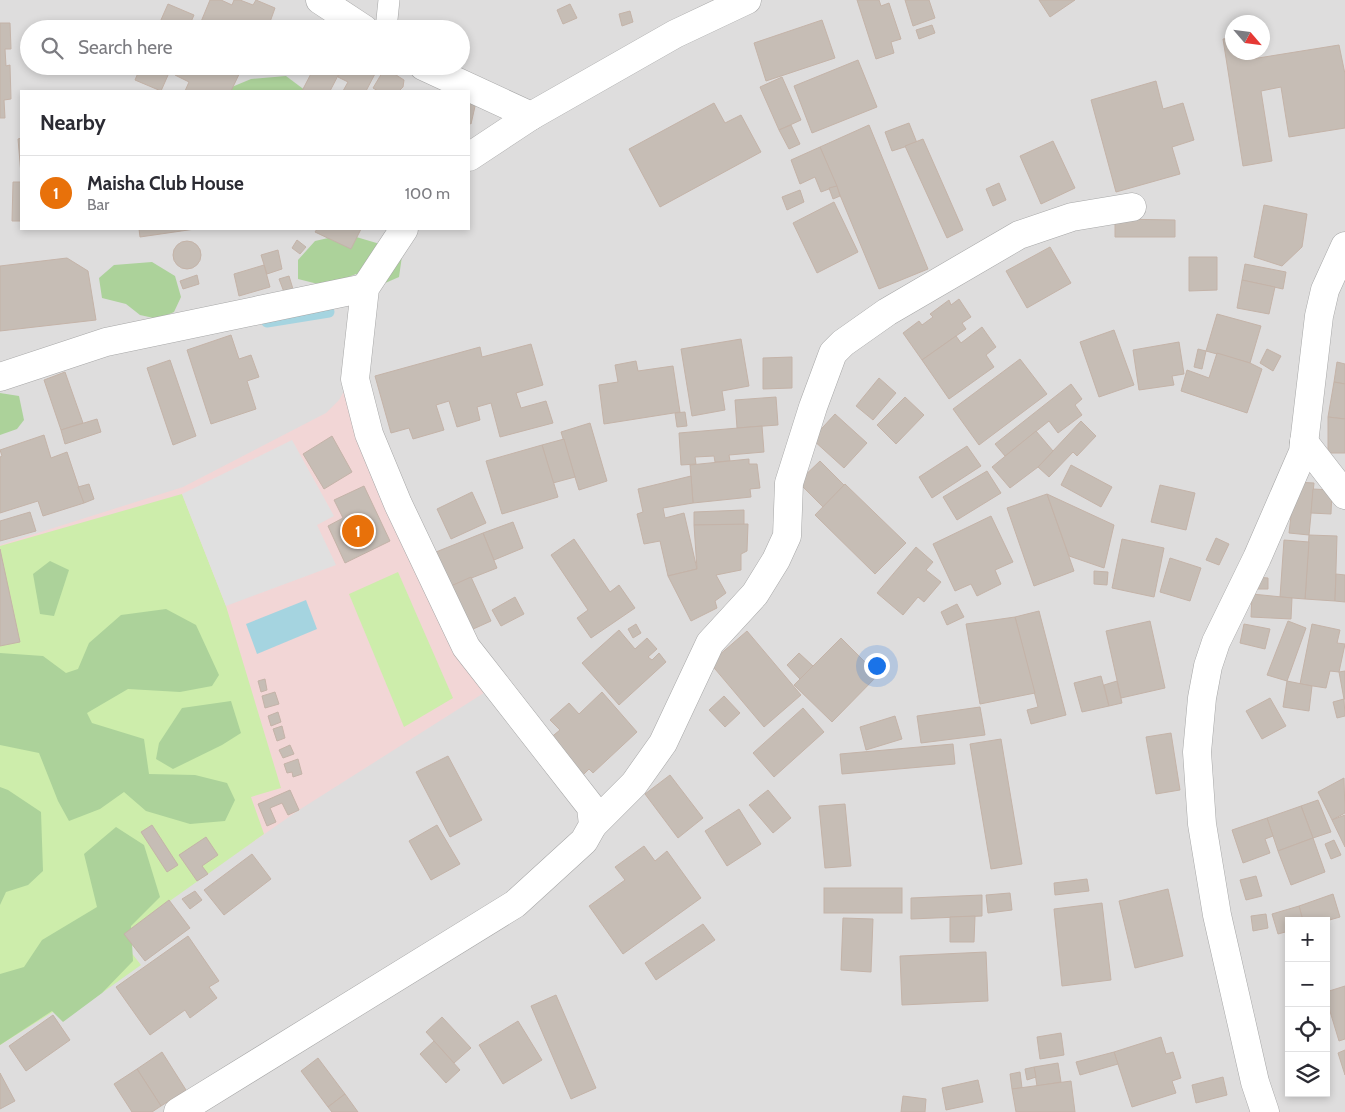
<!DOCTYPE html>
<meta charset="utf-8">
<style>
:root{--surface:#fff;--page:#f7f7f7;--text:#2b2b33;--muted:#7c7c81;--line:#e1e1e2;--accent:#d10005}
body{margin:0;font-family:Cabin,sans-serif;background:var(--page);color:var(--text)}
.controls{position:absolute;right:15px;bottom:15px;display:grid;overflow:hidden;border-radius:0px;box-shadow:0 2px 8px #0003}
.controls button{width:45px;height:45px;display:grid;place-items:center;padding:0;border:0;border-bottom:1px solid var(--line);background:var(--surface);color:var(--text);font:25px sans-serif}
.compass{position:absolute;left:1225px;top:15px;width:45px;height:45px;border-radius:50%;background:var(--surface);box-shadow:0 2px 8px #0003;rotate:118deg}
.you{position:absolute;left:876px;top:665px;width:18px;height:18px;margin:-12px;border:4px solid #fff;border-radius:50%;background:#1a73e8;box-shadow:0 0 0 8px #1a73e833}
.badge{display:grid;place-items:center;width:32px;height:32px;border-radius:50%;background:var(--accent);color:#fff;font-size:16px;font-weight:700}
.pin{position:absolute;translate:-50% -50%;border:2px solid #fff;box-shadow:0 1px 5px #0006}
.list{margin:0;padding:0;list-style:none}
h2{display:flex;justify-content:space-between;align-items:center;height:65px;margin:0;padding:0 20px;font-size:21px}
h2 small{font-size:16px;font-weight:400;color:var(--muted)}
.list li{display:grid;grid-template-columns:32px 1fr auto;gap:15px;align-items:center;box-sizing:border-box;height:75px;padding:0 20px;border-top:1px solid var(--line)}
.list b{display:block;font-size:19px;white-space:nowrap}
.list p{margin:0;font-size:16px;white-space:nowrap;color:var(--muted)}
.list em{font-size:16px;font-style:normal;color:var(--muted)}
.icon{flex:none;width:28px;height:28px;fill:none;stroke:currentColor;stroke-width:2;stroke-linecap:round;stroke-linejoin:round}
.map{position:relative;flex:none;width:1345px;height:1112px;overflow:hidden}
.search{position:absolute;background:var(--surface);box-shadow:0 2px 8px #0003;left:20px;top:20px;width:450px;height:55px;display:flex;align-items:center;gap:12px;box-sizing:border-box;padding:0 18px;border-radius:28px;color:var(--muted);font-size:19px}
.panel{position:absolute;background:var(--surface);box-shadow:0 2px 8px #0003;left:20px;top:90px;width:450px;height:140px;border-radius:0px}
.map>svg:first-child{display:block}
</style>
<div class="map">
<svg width="1345" height="1112" viewBox="0 0 1345 1112">
<rect width="100%" height="100%" fill="#f1ede7"/>
<path fill="#dedddd" fill-rule="evenodd" d="M0,0H1345V1112H0ZM1232,22H1262V52H1232ZM29,29H461V66H29ZM21,91H469V229H21ZM1289,921H1326V1093H1289Z"/>
<path fill="#f2d6d6" d="M348,384L487,691L299,810L169,900L119,937L141,965L56,1010L0,1045V545L183,487L326,413L339,400Z"/>
<g fill="#cdedab">
<path d="M182,494L226,606L281,788L251,797L264,834L119,937L141,965L64,1020L56,1010L0,1045V546Z"/>
<path d="M398,572L453,698L404,727L349,594Z"/>
</g>
<g fill="#acd29a">
<path d="M286,76L306,91H226L227,89L251,79Z"/>
<path d="M346,234L380,244L402,256L399,277L383,284L366,275L356,274L326,286L298,279V260L315,241Z"/>
<path d="M152,262L175,276L181,297L174,312L158,319L140,315L126,304L102,298L99,278L114,265Z"/>
<path d="M0,393L19,396L24,420L17,429L0,435Z"/>
<path d="M50,561L69,570L54,616L40,614L33,574Z"/>
<path d="M166,609L196,625L219,675L212,686L180,692L128,689L87,713L92,723L144,739L149,774L195,775L227,783L235,800L225,821L190,824L146,811L124,792L100,809L69,821L58,801L39,753L0,745V653L43,656L66,673L78,669L89,643L121,615Z"/>
<path d="M231,701L241,733L222,745L173,769L156,759L159,743L182,708Z"/>
<path d="M0,787L8,790L41,812L43,871L28,885L6,892L0,905Z"/>
<path d="M116,827L144,845L160,897L131,926L133,961L102,993L63,1022L52,1011L0,1045V974L24,967L42,940L97,907L84,854Z"/>
</g>
<path fill="#e0e0e0" d="M292,440L334,516L317,525L336,565L226,606L182,494Z"/>
<path fill="#a5d4e0" d="M306,600L317,629L257,654L246,624Z"/>
<g fill="none" stroke-linecap="round" stroke-linejoin="round">
<path stroke="#a5d4e0" stroke-width="11" d="M267,322L329,312"/>
</g>
<g fill="#c6bdb5" stroke="#c4b3a8">
<path d="M210,0H221L232,5L234,0H240L253,5L256,0L275,8L270,22L287,29H198Z"/>
<path d="M857,0H879L881,6L889,3L901,39L891,42L894,53L876,59Z"/>
<path d="M905,0H929L935,18L913,26Z"/>
<path d="M1039,0H1075L1050,17Z"/>
<path d="M168,4L194,15L188,29H157Z"/>
<path d="M570,4L577,18L563,24L557,10Z"/>
<path d="M630,11L633,22L622,26L619,14Z"/>
<path d="M822,20L835,58L766,81L754,43Z"/>
<path d="M299,21L316,29H295Z"/>
<path d="M0,23H10L11,49H5L6,66L10,65L11,99L4,100L5,118H0Z"/>
<path d="M932,25L935,33L919,39L916,30Z"/>
<path d="M1232,38V52H1251L1252,59L1339,45L1345,74V128L1289,137L1281,87L1261,91L1272,161L1243,166L1223,39Z"/>
<path d="M858,60L877,107L812,133L794,86Z"/>
<path d="M141,66H172L161,91L135,80Z"/>
<path d="M179,66H243L231,91H185L189,82L175,75Z"/>
<path d="M282,66H300L297,73Z"/>
<path d="M315,66H343L330,91H302Z"/>
<path d="M343,66H370L377,70L366,91H343L348,82L338,77Z"/>
<path d="M385,68L404,80L403,87L399,91H378L373,88Z"/>
<path d="M782,77L801,120L779,130L760,87Z"/>
<path d="M1156,81L1163,109L1183,103L1194,140L1172,147L1180,174L1116,192L1091,100Z"/>
<path d="M469,101L476,102L471,124L469,123Z"/>
<path d="M714,103L725,123L741,115L761,152L660,207L629,149Z"/>
<path d="M909,123L917,143L892,151L885,132Z"/>
<path d="M791,125L800,144L789,149L779,130Z"/>
<path d="M869,125L928,269L879,289L820,147Z"/>
<path d="M21,138V174L18,139Z"/>
<path d="M923,139L963,230L947,238L905,146Z"/>
<path d="M1053,141L1075,188L1041,204L1020,156Z"/>
<path d="M820,147L837,186L821,192L815,177L800,184L791,160Z"/>
<path d="M13,182H21V221H12Z"/>
<path d="M999,183L1006,200L993,206L986,189Z"/>
<path d="M837,186L840,196L833,199L829,188Z"/>
<path d="M800,190L804,202L787,210L782,197Z"/>
<path d="M834,202L858,252L817,273L793,223Z"/>
<path d="M1264,205L1307,214L1302,247L1282,266L1254,257Z"/>
<path d="M1115,219L1175,220V237H1115Z"/>
<path d="M139,229H195L140,237Z"/>
<path d="M317,229H361L351,249L315,232Z"/>
<path d="M297,240L306,247L300,254L292,248Z"/>
<circle cx="187" cy="255" r="14"/>
<path d="M1050,247L1071,283L1027,308L1006,271Z"/>
<path d="M278,250L282,269L267,274L261,255Z"/>
<path d="M1189,257H1217V290L1189,291Z"/>
<path d="M67,258L88,271L96,320L0,331V266Z"/>
<path d="M1245,264L1286,272L1283,289L1242,280Z"/>
<path d="M264,265L270,287L239,296L234,274Z"/>
<path d="M197,275L199,284L183,289L180,281Z"/>
<path d="M289,276L293,289L284,292L279,279Z"/>
<path d="M1242,280L1275,287L1269,314L1237,308Z"/>
<path d="M959,299L971,317L962,323L966,329L922,360L903,333L919,321L922,325L933,317L930,314L949,300L951,305Z"/>
<path d="M1217,314L1261,326L1250,363L1206,351Z"/>
<path d="M982,327L996,347L986,355L994,367L949,399L922,360L956,336L961,343Z"/>
<path d="M1114,330L1134,385L1099,397L1080,342Z"/>
<path d="M231,335L239,359L251,355L259,377L247,381L256,409L211,424L187,350Z"/>
<path d="M741,339L749,386L722,391L725,410L692,416L681,349Z"/>
<path d="M1179,342L1184,374L1172,376L1174,385L1139,390L1133,350Z"/>
<path d="M531,344L543,385L516,393L521,408L546,401L553,423L500,437L491,403L477,407L480,420L457,427L449,401L436,405L444,430L413,439L409,428L391,433L375,376L480,347L482,357Z"/>
<path d="M1198,349L1206,351L1202,369L1194,367Z"/>
<path d="M1267,349L1281,356L1273,371L1260,363Z"/>
<path d="M1217,353L1250,363L1262,369L1247,413L1181,391L1187,370L1209,378Z"/>
<path d="M792,357V388L763,389V358Z"/>
<path d="M1020,359L1047,394L979,445L953,409Z"/>
<path d="M170,360L196,436L173,445L147,368Z"/>
<path d="M636,361L638,371L673,366L680,412L604,424L599,385L618,382L615,365Z"/>
<path d="M1337,362L1345,364V384L1334,382Z"/>
<path d="M65,372L83,423L61,430L44,380Z"/>
<path d="M879,378L896,393L873,420L856,406Z"/>
<path d="M1334,382L1345,384V419L1328,417Z"/>
<path d="M1071,384L1082,399L1075,405L1082,415L1058,433L1049,421L1005,456L995,444Z"/>
<path d="M776,397L778,425L737,428L735,400Z"/>
<path d="M905,397L924,415L896,444L877,425Z"/>
<path d="M685,412L687,426L677,427L675,413Z"/>
<path d="M835,414L867,443L844,468L812,439Z"/>
<path d="M1328,417L1345,419V453H1328Z"/>
<path d="M97,419L101,432L65,444L61,430Z"/>
<path d="M1081,421L1096,436L1077,456L1073,452L1049,477L1038,467Z"/>
<path d="M590,423L607,481L579,490L561,432Z"/>
<path d="M762,426L764,452L729,455L730,461L715,462L714,456L695,457L696,464L681,465L679,433Z"/>
<path d="M1036,431L1053,451L1038,467L1010,488L992,467Z"/>
<path d="M44,435L51,458L67,452L84,503L43,516L38,501L0,513V457L2,456L0,450Z"/>
<path d="M332,436L352,472L324,489L303,454Z"/>
<path d="M564,439L575,477L553,483L542,445Z"/>
<path d="M542,445L558,497L502,514L486,461Z"/>
<path d="M967,446L981,466L932,498L919,477Z"/>
<path d="M749,459V464H757L760,488L750,489L751,497L693,503L690,465Z"/>
<path d="M820,461L845,486L823,507L798,482Z"/>
<path d="M1071,465L1112,487L1101,507L1061,485Z"/>
<path d="M987,471L1001,493L957,520L943,497Z"/>
<path d="M691,476L693,503L663,508L665,518L684,513L697,569L668,576L660,541L644,544L637,514L643,512L638,489Z"/>
<path d="M1295,482L1314,483L1309,535L1289,533Z"/>
<path d="M89,484L94,499L84,503L78,487Z"/>
<path d="M845,484L906,543L875,574L815,515Z"/>
<path d="M1160,485L1195,493L1186,530L1151,522Z"/>
<path d="M364,486L390,541L345,563L328,526L343,518L334,500Z"/>
<path d="M1313,489L1332,490L1331,514L1311,513Z"/>
<path d="M472,492L486,523L451,539L437,509Z"/>
<path d="M1047,494L1074,571L1034,586L1007,508Z"/>
<path d="M1047,494L1114,525L1104,568L1069,556Z"/>
<path d="M744,510V525H694V512Z"/>
<path d="M30,512L36,531L0,541V521Z"/>
<path d="M991,516L1013,562L995,570L1001,584L977,596L971,584L955,591L933,544Z"/>
<path d="M513,522L523,548L494,560L483,533Z"/>
<path d="M748,524L747,551L741,554V570L716,575L726,593L715,601L717,608L691,621L668,576L697,569L694,525Z"/>
<path d="M483,533L497,568L451,586L436,552Z"/>
<path d="M1309,535L1337,536L1335,601L1305,599Z"/>
<path d="M1216,538L1229,544L1219,565L1206,560Z"/>
<path d="M574,539L610,592L619,585L635,608L591,638L577,618L588,610L551,555Z"/>
<path d="M1122,539L1164,548L1154,597L1112,588Z"/>
<path d="M1284,540L1309,542L1305,599L1280,597Z"/>
<path d="M916,547L933,562L926,570L941,582L924,602L918,597L903,615L877,593Z"/>
<path d="M0,549L20,642L0,646Z"/>
<path d="M1170,558L1201,568L1190,601L1160,592Z"/>
<path d="M1094,571L1108,572L1107,585L1094,584Z"/>
<path d="M1336,574L1345,575V602L1335,601Z"/>
<path d="M471,577L491,621L471,630L451,586Z"/>
<path d="M1256,577L1268,578V589H1255Z"/>
<path d="M1252,594L1292,598L1291,619L1251,617Z"/>
<path d="M515,597L524,614L501,626L492,610Z"/>
<path d="M957,604L964,617L947,625L941,612Z"/>
<path d="M1039,611L1066,715L1031,724L1027,710L1038,707L1015,617Z"/>
<path d="M1015,617L1035,693L980,704L966,624Z"/>
<path d="M1150,621L1165,688L1121,698L1106,631Z"/>
<path d="M1288,621L1306,628L1287,681L1267,675Z"/>
<path d="M636,624L641,633L633,638L628,629Z"/>
<path d="M1244,624L1270,629L1265,649L1240,643Z"/>
<path d="M1312,624L1340,630L1337,643L1345,644L1339,672L1330,671L1326,688L1300,684Z"/>
<path d="M619,630L635,649L647,638L657,649L648,657L652,660L659,653L666,662L619,705L582,663Z"/>
<path d="M747,631L801,695L764,727L710,663Z"/>
<path d="M841,638L878,675L832,722L794,685Z"/>
<path d="M799,653L813,666L800,679L787,665Z"/>
<path d="M1345,671V699H1344L1339,672Z"/>
<path d="M1101,676L1109,706L1082,712L1074,683Z"/>
<path d="M265,679L267,690L261,692L258,681Z"/>
<path d="M1117,681L1122,703L1109,706L1104,685Z"/>
<path d="M1287,681L1312,686L1309,711L1283,707Z"/>
<path d="M275,692L279,704L265,708L262,696Z"/>
<path d="M602,692L637,732L593,773L589,769L583,775L549,739L560,730L550,720L569,703L579,714Z"/>
<path d="M724,696L740,713L725,727L709,710Z"/>
<path d="M1270,698L1286,726L1262,739L1246,711Z"/>
<path d="M1344,699L1345,716L1337,718L1333,702Z"/>
<path d="M980,707L985,735L921,743L917,716Z"/>
<path d="M803,708L824,732L774,777L753,753Z"/>
<path d="M278,712L281,722L271,726L268,716Z"/>
<path d="M895,716L902,739L866,750L860,727Z"/>
<path d="M282,726L285,738L277,741L273,729Z"/>
<path d="M1171,733L1180,790L1156,794L1146,737Z"/>
<path d="M1001,739L1022,864L991,869L970,744Z"/>
<path d="M953,744L955,764L842,774L840,754Z"/>
<path d="M290,745L294,754L283,758L279,750Z"/>
<path d="M448,756L482,820L450,837L416,772Z"/>
<path d="M298,759L302,774L293,777L292,772L287,773L284,764Z"/>
<path d="M670,775L703,818L678,838L645,794Z"/>
<path d="M1344,778L1345,813L1332,820L1318,792Z"/>
<path d="M290,790L299,810L288,815L282,803L270,808L276,822L267,826L258,804Z"/>
<path d="M768,790L791,818L773,833L749,805Z"/>
<path d="M1318,800L1331,832L1313,838L1301,806Z"/>
<path d="M845,804L851,866L825,868L819,806Z"/>
<path d="M1301,806L1313,838L1278,851L1267,818Z"/>
<path d="M739,809L761,844L727,866L705,831Z"/>
<path d="M1345,815V847L1332,820Z"/>
<path d="M1267,818L1273,836L1265,839L1270,853L1243,863L1232,830Z"/>
<path d="M152,825L178,865L167,872L141,832Z"/>
<path d="M437,825L460,864L431,880L409,841Z"/>
<path d="M206,837L218,855L202,866L208,874L197,881L179,855Z"/>
<path d="M1313,838L1325,872L1291,885L1278,851Z"/>
<path d="M1334,840L1341,855L1331,859L1325,844Z"/>
<path d="M644,846L655,861L667,851L701,898L623,954L589,906L625,880L615,867Z"/>
<path d="M252,854L271,879L224,915L204,890Z"/>
<path d="M1256,876L1262,896L1246,900L1240,880Z"/>
<path d="M1087,879L1089,891L1055,895L1054,883Z"/>
<rect x="824" y="888" width="78" height="25"/>
<path d="M1168,889L1183,956L1135,968L1119,901Z"/>
<path d="M195,891L202,900L190,909L182,899Z"/>
<path d="M1010,893L1012,910L988,913L986,895Z"/>
<path d="M1333,894L1340,917L1326,921H1303L1299,906Z"/>
<path d="M982,895V916L911,919V898Z"/>
<path d="M169,900L190,928L145,961L124,934Z"/>
<path d="M1102,903L1111,980L1062,986L1054,909Z"/>
<path d="M1299,906L1303,921H1289V931L1278,934L1272,914Z"/>
<path d="M1266,914L1268,928L1253,931L1251,916Z"/>
<path d="M975,916L974,942H950V917Z"/>
<path d="M843,918L873,919L871,972L841,970Z"/>
<path d="M703,924L715,940L656,980L645,963Z"/>
<path d="M188,936L219,981L209,987L217,998L190,1018L185,1010L150,1035L116,987Z"/>
<path d="M986,952L988,1001L902,1005L900,956Z"/>
<path d="M1345,986V1039L1339,1041L1326,998V992Z"/>
<path d="M556,995L596,1088L571,1099L531,1006Z"/>
<path d="M53,1015L70,1040L26,1071L9,1046Z"/>
<path d="M442,1017L471,1048L454,1063L426,1032Z"/>
<path d="M518,1021L542,1060L503,1084L479,1045Z"/>
<path d="M1061,1033L1064,1055L1040,1059L1037,1037Z"/>
<path d="M1161,1037L1166,1054L1173,1052L1181,1078L1172,1081L1176,1093L1132,1107L1114,1052Z"/>
<path d="M434,1041L460,1070L446,1083L420,1054Z"/>
<path d="M1345,1050V1075L1338,1053Z"/>
<path d="M162,1052L186,1090L161,1106L137,1069Z"/>
<path d="M1114,1052L1118,1064L1080,1075L1076,1062Z"/>
<path d="M318,1058L345,1094L328,1107L301,1071Z"/>
<path d="M1058,1063L1061,1082L1037,1086L1034,1067Z"/>
<path d="M1034,1067L1036,1077L1027,1080L1025,1069Z"/>
<path d="M137,1069L161,1106L152,1112H132L114,1084Z"/>
<path d="M1020,1072L1022,1088L1012,1089L1010,1074Z"/>
<path d="M0,1073L15,1101L0,1109Z"/>
<path d="M1223,1077L1227,1095L1196,1103L1192,1085Z"/>
<path d="M978,1080L983,1102L946,1110L942,1088Z"/>
<path d="M1071,1081L1075,1112H1016L1012,1089Z"/>
<path d="M345,1094L358,1112H332L328,1107Z"/>
<path d="M903,1096L926,1099L925,1112H901Z"/>
</g>
<g fill="none" stroke-linecap="round" stroke-linejoin="round">
<defs>
<path id="service" d="M386,29L389,0"/>
<g id="minor">
<path d="M320,0L364,29"/>
<path d="M423,66L531,116"/>
<path d="M469,157L531,116L675,34L747,0"/>
<path d="M0,377L106,342L365,288"/>
<path d="M1304,442L1345,495"/>
<path d="M593,825L634,784L663,743L710,643L755,594L776,560L787,536L789,483L813,407L833,353L843,343L887,312L1019,235L1072,217L1132,207"/>
<path d="M178,1112L515,904L584,841L593,825L591,807L466,647L398,504L369,434L355,379L365,288L404,229"/>
<path d="M1265,1112L1255,1082L1217,915L1202,824L1197,752L1202,698L1208,666L1216,642L1257,558L1303,452L1319,316L1325,290L1345,246"/>
</g>
</defs>
<use href="#service" stroke="#a7a7a7" stroke-width="22"/>
<use href="#minor" stroke="#a7a7a7" stroke-width="29"/>
<use href="#service" stroke="#fff" stroke-width="21"/>
<use href="#minor" stroke="#fff" stroke-width="28"/>
</g>
</svg>
<div class="controls">
<button>+</button>
<button>−</button>
<button><svg class="icon" aria-label="locate" viewBox="0 0 24 24"><circle cx="12" cy="12" r="6"/><path d="M12 2v4M12 18v4M2 12h4M18 12h4"/></svg></button>
<button><svg class="icon" aria-label="layers" viewBox="0 0 24 24"><path d="M12 4l9 5-9 5-9-5zM3 14l9 5 9-5"/></svg></button>
</div>
<svg class="compass" viewBox="-18 -18 36 36"><path d="M0-13l5 13h-10z" fill="#e53935"/><path d="M0 13l5-13h-10z" fill="#7c7c81"/></svg>
<div class="you"></div>
<div class="pin badge" style="left:358px;top:531px;background:#e8710a">1</div>
<div class="search"><svg class="icon" aria-label="search" viewBox="0 0 24 24"><circle cx="10" cy="10" r="6"/><path d="M15 15l6 6"/></svg>Search here</div>
<section class="panel">
<h2>Nearby<small></small></h2>
<ul class="list">
<li><span class="badge" style="background:#e8710a">1</span><div><b>Maisha Club House</b><p>Bar</p></div><em>100 m</em></li>
</ul>
</section>
</div>
